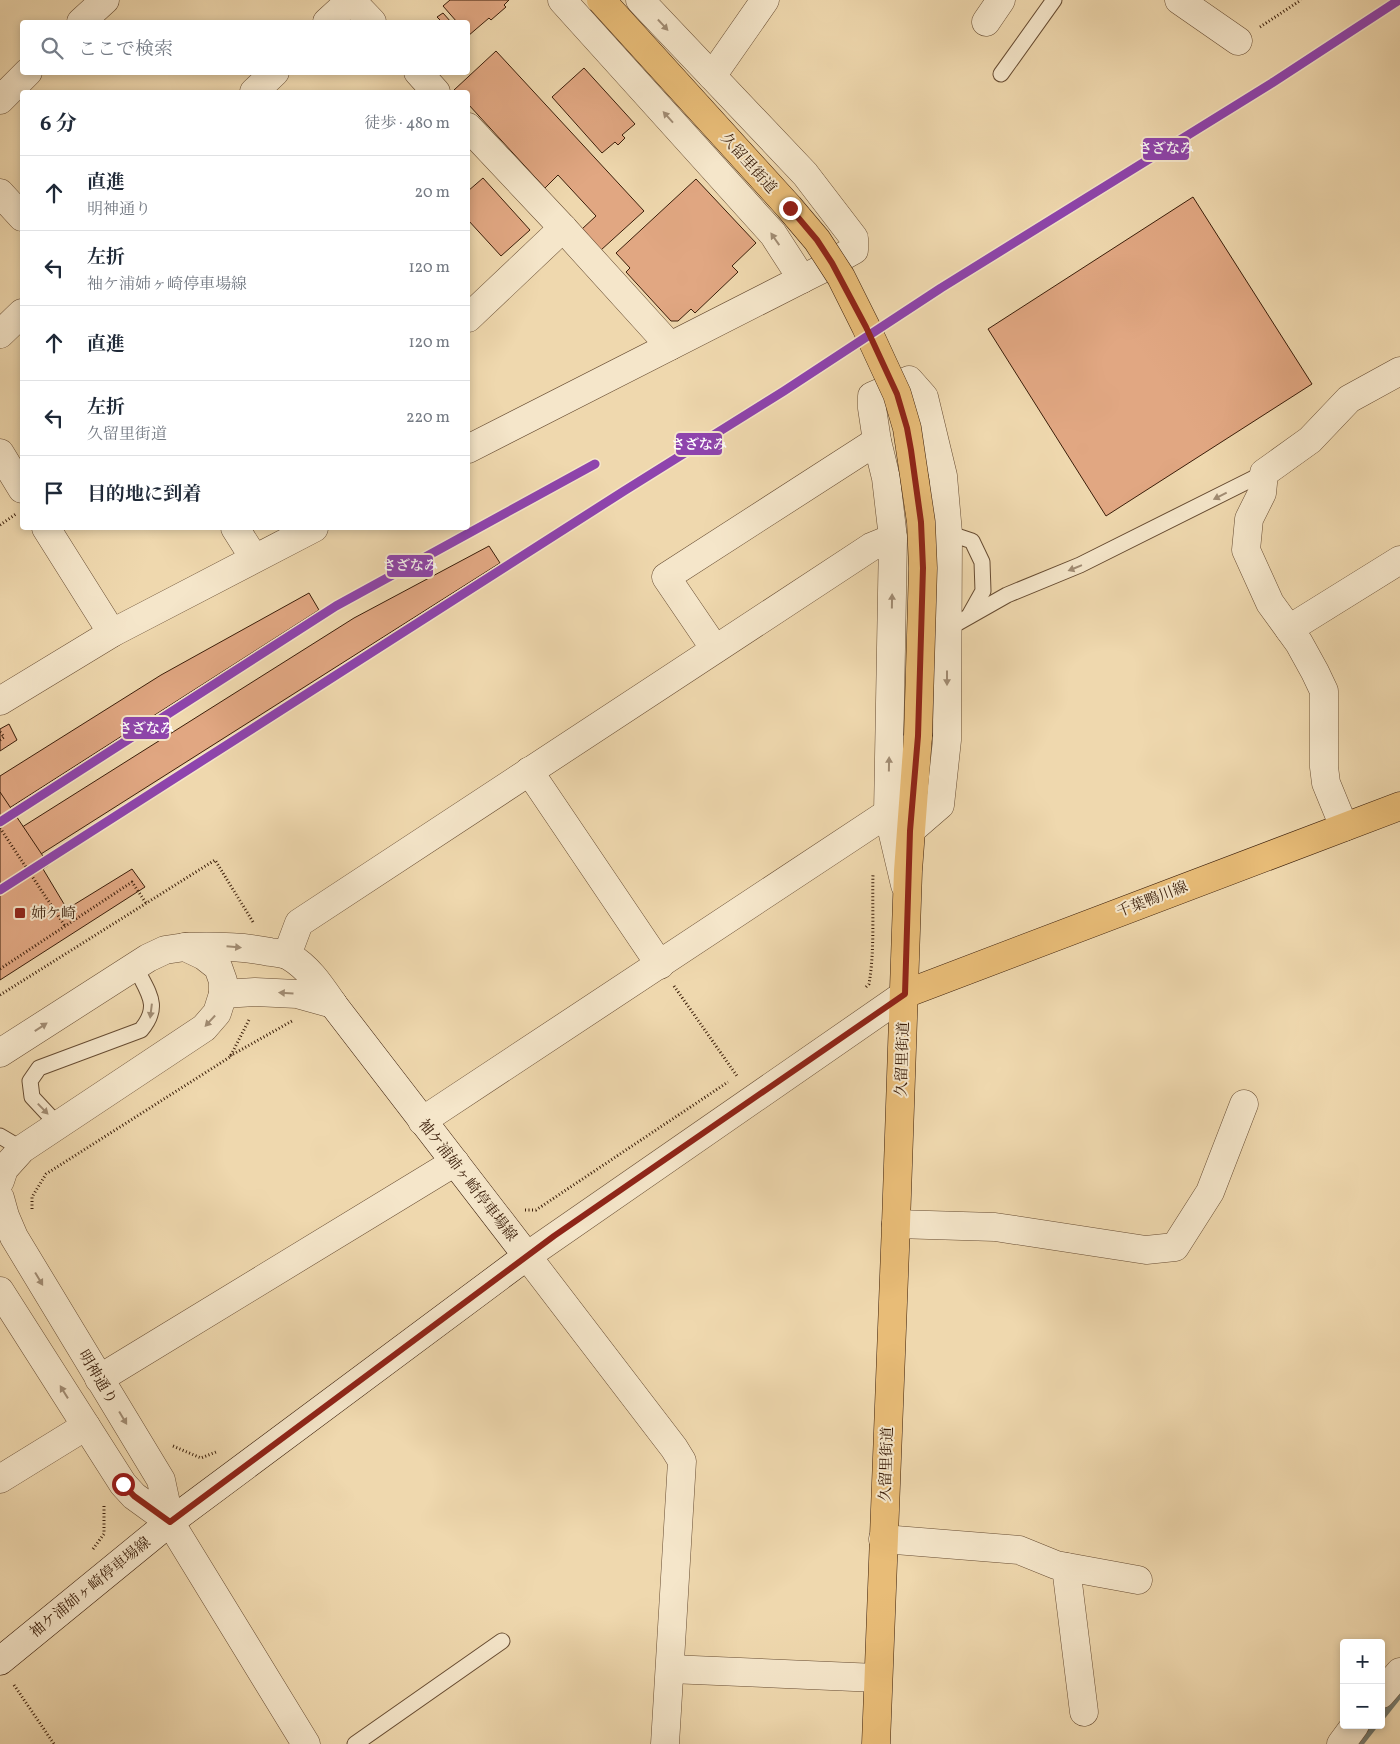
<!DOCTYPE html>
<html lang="ja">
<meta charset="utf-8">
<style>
:root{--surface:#fff;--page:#f6f6f7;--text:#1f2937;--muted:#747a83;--line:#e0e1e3}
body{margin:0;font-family:Vollkorn,"Noto Serif JP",serif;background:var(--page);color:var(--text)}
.controls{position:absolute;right:15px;bottom:15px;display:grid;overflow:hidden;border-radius:5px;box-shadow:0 2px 8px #0003}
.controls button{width:45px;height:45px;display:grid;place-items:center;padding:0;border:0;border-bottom:1px solid var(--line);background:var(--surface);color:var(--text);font:25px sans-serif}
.stop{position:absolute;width:15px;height:15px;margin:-11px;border:4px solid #8f2418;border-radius:50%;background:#fff}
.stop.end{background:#8f2418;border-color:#fff;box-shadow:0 1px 5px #0008}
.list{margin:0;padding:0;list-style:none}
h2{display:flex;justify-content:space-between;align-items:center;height:65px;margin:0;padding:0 20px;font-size:21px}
h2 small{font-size:16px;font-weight:400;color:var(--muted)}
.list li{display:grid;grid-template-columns:32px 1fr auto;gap:15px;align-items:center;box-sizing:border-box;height:75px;padding:0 20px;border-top:1px solid var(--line)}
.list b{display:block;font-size:19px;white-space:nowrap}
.list p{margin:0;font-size:16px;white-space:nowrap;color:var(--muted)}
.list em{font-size:16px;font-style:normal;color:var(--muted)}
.icon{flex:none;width:28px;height:28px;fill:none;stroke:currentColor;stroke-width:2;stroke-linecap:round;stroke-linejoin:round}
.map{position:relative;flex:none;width:1400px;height:1744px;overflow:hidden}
.search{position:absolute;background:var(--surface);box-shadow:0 2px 8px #0003;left:20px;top:20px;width:450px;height:55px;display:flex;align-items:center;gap:12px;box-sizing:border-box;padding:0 18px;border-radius:5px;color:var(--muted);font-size:19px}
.panel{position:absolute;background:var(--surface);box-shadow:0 2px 8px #0003;left:20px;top:90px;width:450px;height:440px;border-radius:5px}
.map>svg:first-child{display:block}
</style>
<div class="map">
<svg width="1400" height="1744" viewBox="0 0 1400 1744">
<rect width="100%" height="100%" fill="#efd8ae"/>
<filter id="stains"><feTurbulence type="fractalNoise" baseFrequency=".004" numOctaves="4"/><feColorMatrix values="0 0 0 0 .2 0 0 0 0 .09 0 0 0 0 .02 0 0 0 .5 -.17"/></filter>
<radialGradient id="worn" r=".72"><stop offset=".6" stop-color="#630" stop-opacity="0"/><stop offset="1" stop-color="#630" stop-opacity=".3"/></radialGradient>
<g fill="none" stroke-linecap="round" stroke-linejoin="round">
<g stroke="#757a6e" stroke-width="8">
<path d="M1381,1717L1400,1693"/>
<path d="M1359,1744L1374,1725"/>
</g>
</g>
<g fill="#e1a782" stroke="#3a1d09">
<path d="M450,0H509L504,5L506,7L491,20L489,18L468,36V22H457L443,6Z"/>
<path d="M443,13L451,22H442L437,17Z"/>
<path d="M496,51L644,211L601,250L582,229L596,216L558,175L545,188L468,104V92H457L454,90Z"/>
<path d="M584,68L635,124L622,135L625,138L618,145L615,142L602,153L552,97Z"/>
<path d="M483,178L530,230L501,256L468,220V191Z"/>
<path d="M696,179L756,243L732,266L738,272L695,313L691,309L678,321H671L626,272L630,268L616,253Z"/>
<path d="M1193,197L1312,384L1106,516L988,329Z"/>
<path d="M489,546L500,563L0,880V841L354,618Z"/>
<path d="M309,593L319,610L0,814V776L161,675Z"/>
<path d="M9,724L17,740L0,751V729Z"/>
<path d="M0,792L49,865L43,869L67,909L132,869L145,887L0,980Z"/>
</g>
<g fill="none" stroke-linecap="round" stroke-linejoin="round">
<defs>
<g id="service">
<path d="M1001,74L1054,0"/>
<path d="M948,533L972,541L982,562L983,591L969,616"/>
<path d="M947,629L1007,595L1080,565L1264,473"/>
<path d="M58,1125L32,1097L30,1081L39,1068L141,1030C162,1005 147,992 135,966"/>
<path d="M0,1136L22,1149"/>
<path d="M355,1744L502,1641"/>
</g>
<g id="minor">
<path d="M351,0L372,22"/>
<path d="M562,0L773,234L802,279L820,270"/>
<path d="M640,0L805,174L854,238V250L845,255"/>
<path d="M1179,0L1238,41"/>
<path d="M327,22L351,0"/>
<path d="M986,22L1001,0"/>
<path d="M418,72L436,92"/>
<path d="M254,92L275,72"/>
<path d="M468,127L563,228L670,346"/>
<path d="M468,318L563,228"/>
<path d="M0,334L22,313"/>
<path d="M0,453L22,489"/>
<path d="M46,528L112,633"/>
<path d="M1289,629L1400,560"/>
<path d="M715,649L666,577L877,441"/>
<path d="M529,771L660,965"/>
<path d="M1344,827L1326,783L1324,767V691L1315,672L1299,643L1270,603L1246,550L1249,519L1262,493L1264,473L1310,440L1349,399L1400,371"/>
<path d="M905,885L888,813L893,538L886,478L877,441L872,408V396L909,380L924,397L943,476L948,533L947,740L940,805L910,831"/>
<path d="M185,947C214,946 242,946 270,952C276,953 283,953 289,956C309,968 320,985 333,1004"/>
<path d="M287,955L299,923L871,547L893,538"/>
<path d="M223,994L255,992L297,994L333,1004"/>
<path d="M422,1121L903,803"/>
<path d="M896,1224L995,1227L1146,1250L1175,1247L1210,1192L1244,1104"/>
<path d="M99,1379L455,1162"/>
<path d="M0,1479L86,1426"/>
<path d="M883,1539L1019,1550L1056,1565L1138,1580"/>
<path d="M1066,1567L1084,1712"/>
<path d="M670,1669L877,1678"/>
<path d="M1381,1694L1400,1672"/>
<path d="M1341,1744L1355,1725"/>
</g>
<g id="tertiary">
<path d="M81,22L105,0"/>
<path d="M712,76L765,0"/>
<path d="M0,100L28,72"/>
<path d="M0,193L22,217"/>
<path d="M468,449L802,279"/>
<path d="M235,528L254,558"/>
<path d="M0,701L112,633L314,528"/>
<path d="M0,1053L148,958L165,950L185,947L204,956L218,967L223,981V994L217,1013L204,1028L22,1149L4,1169L0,1181"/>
<path d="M0,1198L5,1216L14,1237L161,1480L170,1522L134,1496L123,1484L0,1291"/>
<path d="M170,1522L306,1744"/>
<path d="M665,1744L682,1461L674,1448L527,1256L905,994"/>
</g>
<path id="secondary" d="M0,1661L170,1522L527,1256L333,1004"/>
<g id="primary">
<path d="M905,994L1400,806"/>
<path d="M876,1744L896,1224L908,871L918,736"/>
</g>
</defs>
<use href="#service" stroke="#674c32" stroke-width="17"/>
<use href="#minor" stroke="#674c32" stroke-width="29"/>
<use href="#tertiary" stroke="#674c32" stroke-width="29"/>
<use href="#secondary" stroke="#3a1d09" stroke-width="29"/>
<use href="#primary" stroke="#3a1d09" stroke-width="29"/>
<g stroke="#3a1d09" stroke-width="3" stroke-dasharray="1 2.5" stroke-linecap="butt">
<path d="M1260,27L1301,0"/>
<path d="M0,525L16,514"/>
<path d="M0,732L4,737L0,740"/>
<path d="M0,828L65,926"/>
<path d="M0,969L132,882L146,903"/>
<path d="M674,986L737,1076"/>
<path d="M866,987L869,984C875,949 872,910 873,874"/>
<path d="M0,995L215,860L253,922"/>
<path d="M230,1056L292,1021"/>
<path d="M32,1209V1197L46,1174L230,1057L250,1018"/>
<path d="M525,1210H536L728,1082"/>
<path d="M173,1446L201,1458L216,1452"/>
<path d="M93,1549L104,1534V1504"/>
<path d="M14,1685L54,1744"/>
</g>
<use href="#service" stroke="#f5e6ca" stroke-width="15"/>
<use href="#minor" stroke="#f5e6ca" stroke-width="28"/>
<use href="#tertiary" stroke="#f5e6ca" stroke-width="28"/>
<use href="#secondary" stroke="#f5e6ca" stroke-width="28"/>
<use href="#primary" stroke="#e8bc77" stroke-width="28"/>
<defs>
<path id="primary-bridge" d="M601,0L789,207L817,240L841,277L866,327L897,394L907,428L921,522L923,568L918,736"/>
</defs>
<use href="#primary-bridge" stroke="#3a1d09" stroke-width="29" stroke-linecap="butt"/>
<use href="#primary-bridge" stroke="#e8bc77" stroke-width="28"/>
<defs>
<g id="rail-1">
<path d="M0,822L336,606L595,464"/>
<path d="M0,890L624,491L784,391L941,288L1272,83L1399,0"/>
</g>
</defs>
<use href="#rail-1" stroke="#f5e6ca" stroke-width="12"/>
<use href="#rail-1" stroke="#8e44ad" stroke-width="9"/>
</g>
<defs><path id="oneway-solid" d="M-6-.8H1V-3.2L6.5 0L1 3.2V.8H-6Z" transform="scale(1.25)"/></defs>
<g fill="#a18c73">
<use href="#oneway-solid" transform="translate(663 25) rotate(47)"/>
<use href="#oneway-solid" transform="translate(668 117) rotate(-132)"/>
<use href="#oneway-solid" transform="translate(775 239) rotate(-125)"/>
<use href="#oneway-solid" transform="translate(1220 496) rotate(153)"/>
<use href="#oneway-solid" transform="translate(1075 568) rotate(158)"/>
<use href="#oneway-solid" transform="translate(892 601) rotate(-89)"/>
<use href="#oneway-solid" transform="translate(947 678) rotate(90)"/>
<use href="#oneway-solid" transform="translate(889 764) rotate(-89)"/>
<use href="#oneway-solid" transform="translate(234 947) rotate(5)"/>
<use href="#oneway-solid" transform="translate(286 993) rotate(-177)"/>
<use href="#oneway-solid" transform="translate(151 1011) rotate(97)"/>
<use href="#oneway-solid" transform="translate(210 1021) rotate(133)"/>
<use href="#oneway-solid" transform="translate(41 1027) rotate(-33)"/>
<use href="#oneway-solid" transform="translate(43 1109) rotate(46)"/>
<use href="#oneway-solid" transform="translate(39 1279) rotate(59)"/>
<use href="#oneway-solid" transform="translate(64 1392) rotate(-122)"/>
<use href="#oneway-solid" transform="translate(123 1418) rotate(59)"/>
</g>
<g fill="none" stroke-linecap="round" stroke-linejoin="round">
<path stroke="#8f2418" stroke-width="6" d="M123,1484L134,1496L170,1522L554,1236L905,994L910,831L918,736L923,568L921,522L911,450L907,428L897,394L866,327L832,263L817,240L790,208"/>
</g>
<rect fill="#8f2418" stroke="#f5e6ca" stroke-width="2" x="14" y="907" width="12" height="12" rx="2.5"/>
<g text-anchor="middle" stroke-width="4" stroke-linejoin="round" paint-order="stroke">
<g font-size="15" fill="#3a1d09" stroke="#f5e6ca">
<text transform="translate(749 163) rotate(48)" y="5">久留里街道</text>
<text transform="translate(1152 899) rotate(-21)" y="5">千葉鴨川線</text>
<text transform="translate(902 1059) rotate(-88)" y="5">久留里街道</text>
<text transform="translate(468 1180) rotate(52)" y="5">袖ケ浦姉ヶ崎停車場線</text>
<text transform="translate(98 1377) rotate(59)" y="5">明神通り</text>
<text transform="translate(886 1464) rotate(-88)" y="5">久留里街道</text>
<text transform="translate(90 1587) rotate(-39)" y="5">袖ケ浦姉ヶ崎停車場線</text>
</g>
<g font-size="15" fill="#3a1d09" stroke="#f5e6ca" text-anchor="start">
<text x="31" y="918">姉ケ崎</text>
</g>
</g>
<g stroke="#f5e6ca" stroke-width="2">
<rect x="1142" y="137" width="48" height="24" rx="5" fill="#8e44ad"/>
<rect x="675" y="432" width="48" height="24" rx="5" fill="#8e44ad"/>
<rect x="386" y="554" width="48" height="24" rx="5" fill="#8e44ad"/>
<rect x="122" y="716" width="48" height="24" rx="5" fill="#8e44ad"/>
</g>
<g font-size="14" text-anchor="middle" font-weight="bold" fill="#fff">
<text x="1166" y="153">さざなみ</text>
<text x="699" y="449">さざなみ</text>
<text x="410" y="570">さざなみ</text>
<text x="146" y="733">さざなみ</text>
</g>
<rect width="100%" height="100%" filter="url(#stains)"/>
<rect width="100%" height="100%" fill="url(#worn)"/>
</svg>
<div class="controls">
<button>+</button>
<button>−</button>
</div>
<div class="stop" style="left:123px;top:1484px"></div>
<div class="stop end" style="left:790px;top:208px"></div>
<div class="search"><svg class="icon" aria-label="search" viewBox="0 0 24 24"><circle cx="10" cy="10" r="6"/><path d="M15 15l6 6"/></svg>ここで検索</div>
<section class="panel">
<h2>6 分<small>徒歩 · 480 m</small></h2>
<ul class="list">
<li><svg class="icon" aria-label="ahead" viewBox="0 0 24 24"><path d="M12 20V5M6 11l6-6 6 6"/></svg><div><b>直進</b><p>明神通り</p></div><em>20 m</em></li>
<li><svg class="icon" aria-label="left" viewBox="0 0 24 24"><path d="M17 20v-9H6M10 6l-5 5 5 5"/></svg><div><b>左折</b><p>袖ケ浦姉ヶ崎停車場線</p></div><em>120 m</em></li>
<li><svg class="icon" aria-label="ahead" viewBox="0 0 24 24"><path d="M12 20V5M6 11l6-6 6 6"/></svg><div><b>直進</b></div><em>120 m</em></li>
<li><svg class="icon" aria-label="left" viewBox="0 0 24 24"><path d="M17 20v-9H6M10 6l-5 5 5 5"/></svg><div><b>左折</b><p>久留里街道</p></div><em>220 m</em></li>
<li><svg class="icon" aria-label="arrive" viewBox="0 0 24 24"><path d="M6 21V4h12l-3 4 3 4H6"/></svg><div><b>目的地に到着</b></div></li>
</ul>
</section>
</div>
